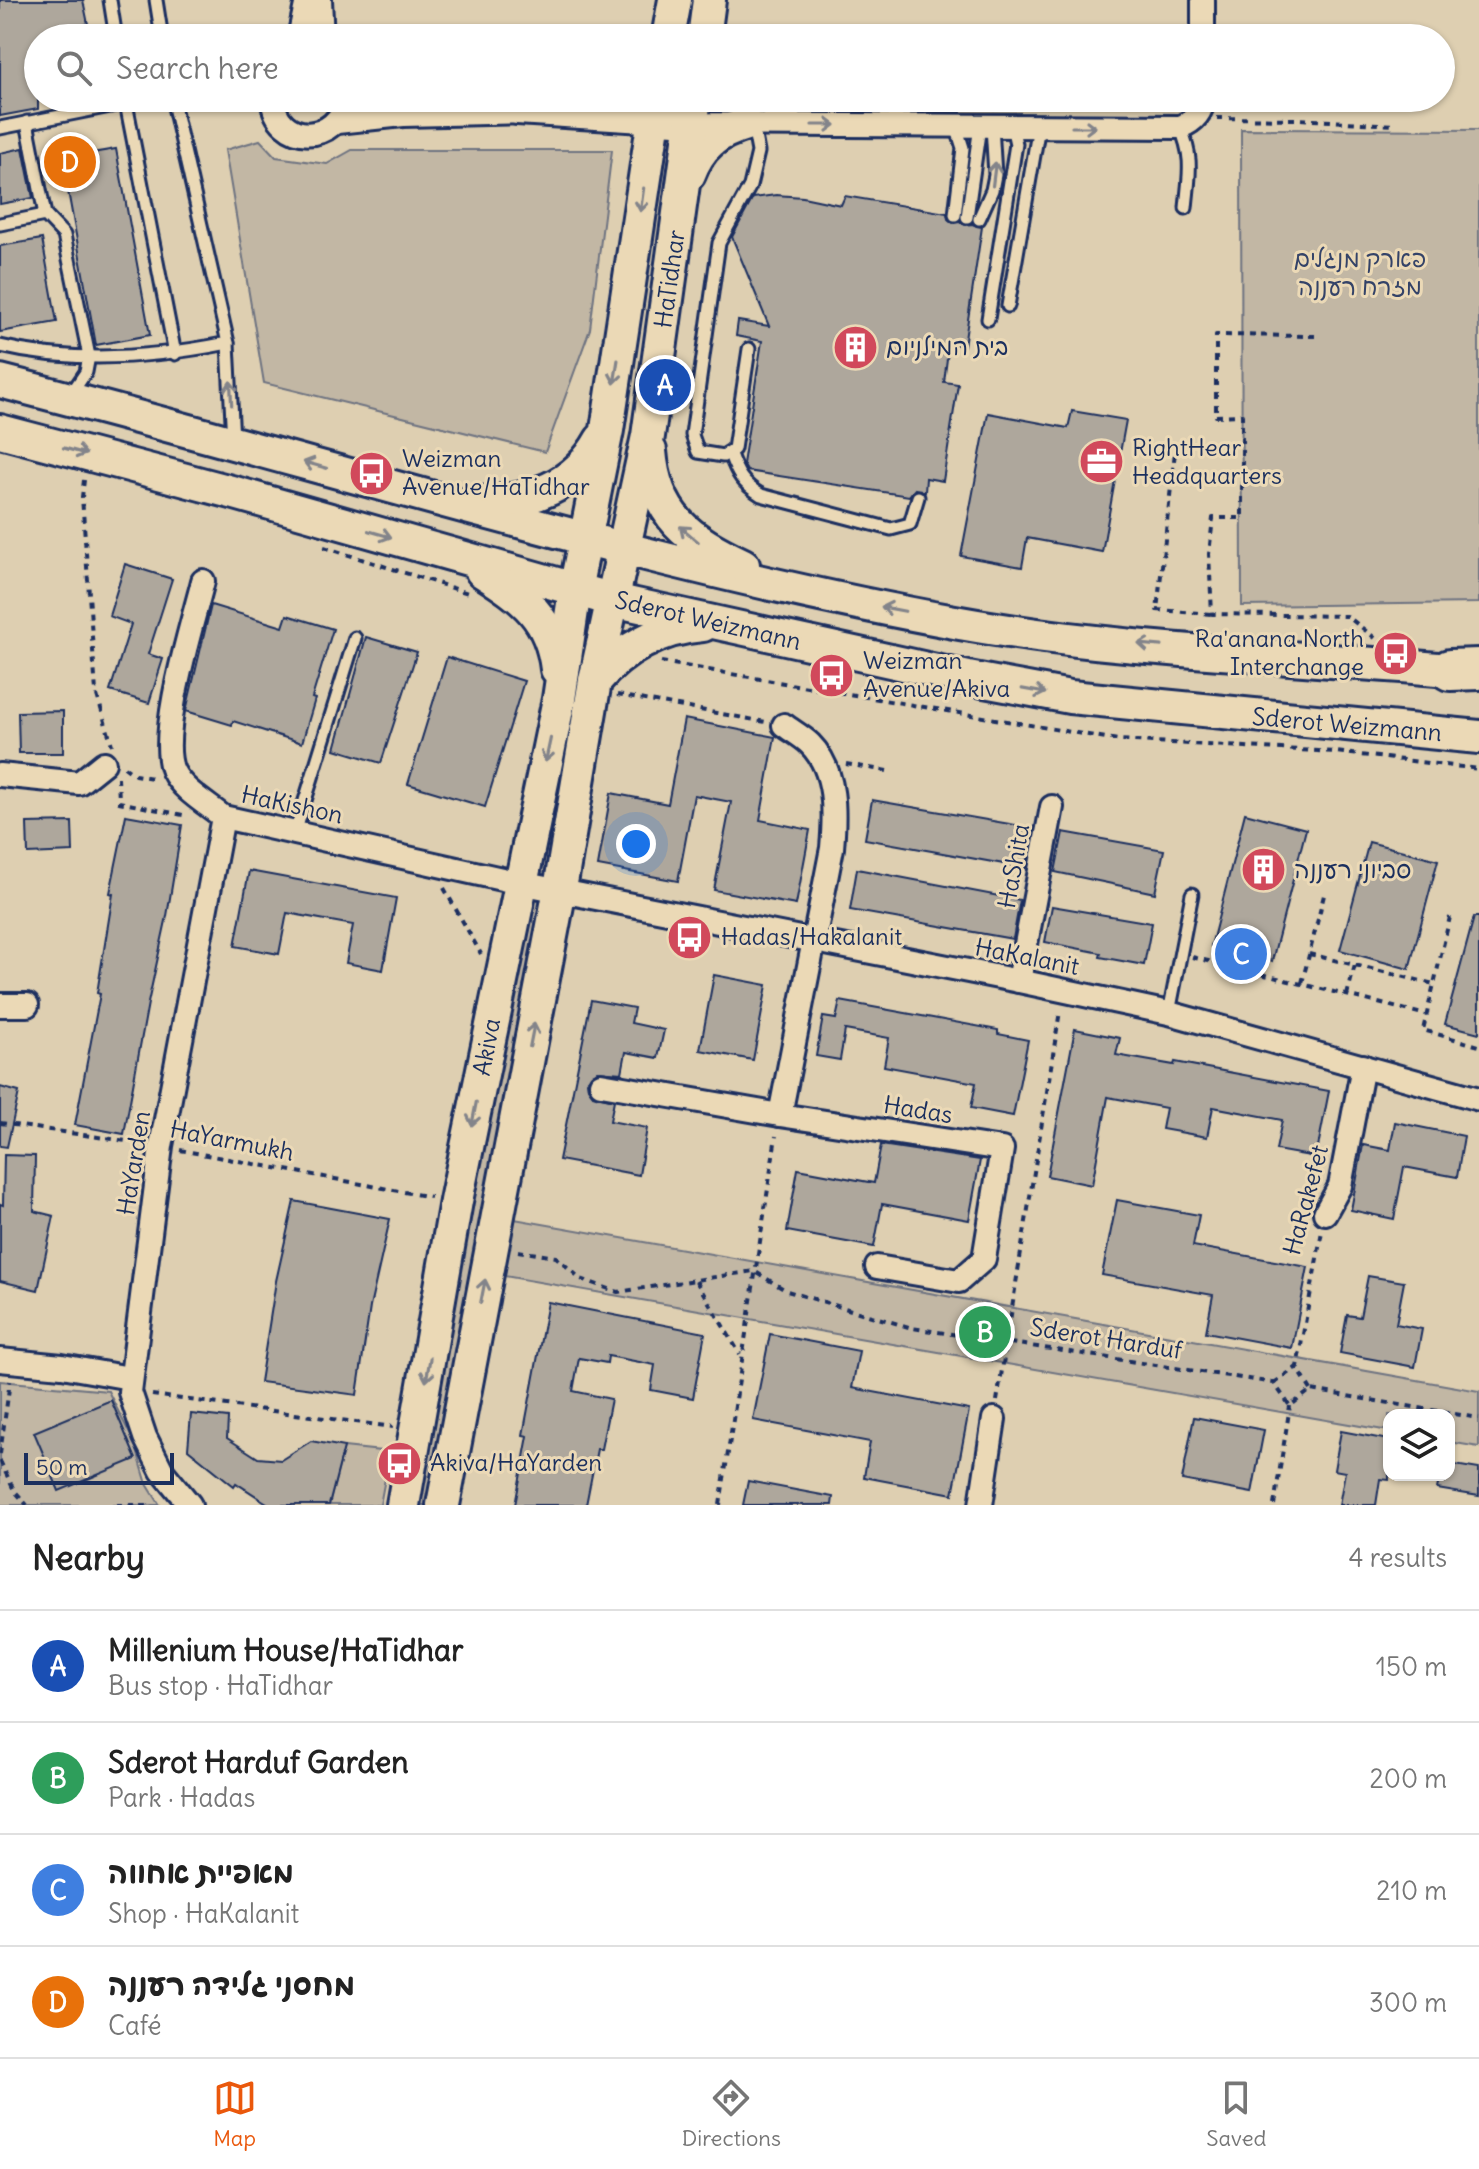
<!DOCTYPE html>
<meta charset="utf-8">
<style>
:root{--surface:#fff;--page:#f2f2f2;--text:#222;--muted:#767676;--line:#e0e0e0;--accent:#ea580c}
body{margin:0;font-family:Delius,"Playpen Sans Hebrew",sans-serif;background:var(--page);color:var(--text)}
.controls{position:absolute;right:24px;bottom:24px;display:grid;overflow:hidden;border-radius:16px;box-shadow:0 2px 6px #0004}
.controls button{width:72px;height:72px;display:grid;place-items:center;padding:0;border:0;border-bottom:2px solid var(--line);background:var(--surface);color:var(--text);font:40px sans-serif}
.scale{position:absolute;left:24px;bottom:20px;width:150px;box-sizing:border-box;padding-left:8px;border:4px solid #1b2f5e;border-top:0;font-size:22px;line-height:28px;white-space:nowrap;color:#1b2f5e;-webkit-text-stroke:6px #ebd9b6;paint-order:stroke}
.you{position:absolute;left:636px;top:844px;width:28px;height:28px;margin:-20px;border:6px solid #fff;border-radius:50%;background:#1a73e8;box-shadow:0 0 0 12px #1a73e833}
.badge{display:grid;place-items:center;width:52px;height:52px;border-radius:50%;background:var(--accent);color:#fff;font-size:26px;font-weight:700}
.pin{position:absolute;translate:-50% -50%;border:4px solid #fff;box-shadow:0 2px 8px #0006}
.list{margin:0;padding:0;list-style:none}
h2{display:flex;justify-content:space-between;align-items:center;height:104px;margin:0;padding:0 32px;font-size:34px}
h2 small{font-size:26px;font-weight:400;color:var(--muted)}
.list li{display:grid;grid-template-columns:52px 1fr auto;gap:24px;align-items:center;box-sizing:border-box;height:112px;padding:0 32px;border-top:2px solid var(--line)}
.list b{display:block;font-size:30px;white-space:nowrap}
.list p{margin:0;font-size:26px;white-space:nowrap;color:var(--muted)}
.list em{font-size:26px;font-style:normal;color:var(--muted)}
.icon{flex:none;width:44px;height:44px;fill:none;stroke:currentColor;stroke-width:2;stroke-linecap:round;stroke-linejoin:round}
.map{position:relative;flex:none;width:1479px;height:1505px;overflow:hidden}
.search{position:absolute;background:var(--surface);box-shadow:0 2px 6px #0004;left:24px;right:24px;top:24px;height:88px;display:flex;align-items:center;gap:20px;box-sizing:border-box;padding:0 28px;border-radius:44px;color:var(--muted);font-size:30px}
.sheet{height:552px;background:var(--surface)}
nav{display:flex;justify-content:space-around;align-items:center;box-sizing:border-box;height:112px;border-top:2px solid var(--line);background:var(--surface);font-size:22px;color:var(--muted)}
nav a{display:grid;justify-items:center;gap:4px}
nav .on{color:var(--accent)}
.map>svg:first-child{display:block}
</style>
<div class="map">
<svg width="1479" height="1505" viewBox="0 0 1479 1505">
<rect width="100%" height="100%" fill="#decfb1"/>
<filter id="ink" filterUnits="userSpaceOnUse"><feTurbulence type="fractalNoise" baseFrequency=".0125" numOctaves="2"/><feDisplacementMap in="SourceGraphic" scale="16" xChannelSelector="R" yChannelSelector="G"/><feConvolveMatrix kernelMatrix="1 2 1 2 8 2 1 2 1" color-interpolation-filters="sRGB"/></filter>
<g filter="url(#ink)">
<g fill="#c2b7a4" stroke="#6e7381" stroke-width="2">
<path d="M1241,129L1479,130V603L1242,606Z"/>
<path d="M260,140L276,157L327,164L352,150H612L590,329L545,452L264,383L225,150Z"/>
<path d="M524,894L548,897L437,1505H408Z"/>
<path d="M498,1216L1479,1391V1447L1449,1442V1415H1389V1431L487,1273Z"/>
<path d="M0,1381L108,1391L135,1444L147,1484L160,1505H0Z"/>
<path d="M344,1447L390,1452L380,1505H329Z"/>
</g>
<g fill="#aea79c" stroke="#1b2f5e" stroke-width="2">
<path d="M0,0H83L88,24L79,26L82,38H38V109L0,116Z"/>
<path d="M23,148L33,198L0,204V153Z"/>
<path d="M116,149L150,335L96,345L62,158Z"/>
<path d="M776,195L803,197L841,205L845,196L947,213L948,219L953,223L960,222L965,225L972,224L982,227L964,346L949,343L944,382L958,384L943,481L926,478L925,492L915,489L909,496L747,471L743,464L762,341L736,336L738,321L769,326L732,237L753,198Z"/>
<path d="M42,239L57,322L0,332V246Z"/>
<path d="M1072,411L1126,420L1102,552L1027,538L1022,567L961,556L988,413L1068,428Z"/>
<path d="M125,564L172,579L148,654L163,659L149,703L110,691L131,624L109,616Z"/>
<path d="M211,605L283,627L287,615L333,629L312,698L315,699L302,743L233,721L232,725L186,711Z"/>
<path d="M366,637L417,652L381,763L335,749Z"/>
<path d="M447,657L524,681L485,807L408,784Z"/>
<path d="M63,711V753H19L18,712Z"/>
<path d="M684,719L775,737L760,820L810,830L796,905L714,890L731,802L694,795L678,881L598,866L611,793L668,804Z"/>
<path d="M872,800L1033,828L1026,868L865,839Z"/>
<path d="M1245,813L1306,829L1272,961L1211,946Z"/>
<path d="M126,815L182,825L167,916L148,1003L124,1134L75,1125L100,994L97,993L113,894L110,893Z"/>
<path d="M72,822L73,852L28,854L27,823Z"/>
<path d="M1063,832L1164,850L1155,893L1055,872Z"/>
<path d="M1369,842L1438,860L1409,969L1340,950Z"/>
<path d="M857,869L1020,900L1013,939L850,910Z"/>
<path d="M249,871L396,898L383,970L346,963L353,925L287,913L279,954L235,946Z"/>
<path d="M1052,906L1152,923L1144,965L1100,957L1101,953L1045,942Z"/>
<path d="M1474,917H1479V1033L1445,1024Z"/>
<path d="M714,975L767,985L753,1060L700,1050Z"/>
<path d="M591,1000L634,1008L631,1023L664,1030L658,1058L626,1052L622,1073L597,1071L587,1081L588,1088L593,1095L614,1100L610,1121L647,1128L639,1175L559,1160Z"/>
<path d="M840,1001L998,1030V1034L1028,1040L1013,1116L971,1108L976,1083L884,1066L889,1038L845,1030L840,1060L816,1056L823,1017L836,1019Z"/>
<path d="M1075,1029L1120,1038L1116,1055L1174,1065L1175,1062L1329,1091L1316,1157L1276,1150L1282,1120L1213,1107L1207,1137L1162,1129L1166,1108L1108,1097L1092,1185L1047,1176Z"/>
<path d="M0,1087L19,1092L7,1147L0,1146Z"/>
<path d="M1395,1122L1464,1136L1457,1177L1404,1167L1394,1219L1351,1210L1363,1145L1390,1150Z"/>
<path d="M881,1145L980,1160L969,1220L882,1204L874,1247L787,1231L798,1169L874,1183Z"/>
<path d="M4,1155L35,1156L34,1211L54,1216L38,1290L0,1281V1204L3,1205Z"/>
<path d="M1117,1200L1199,1215L1193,1246L1308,1267L1292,1348L1206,1332L1213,1295L1102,1275Z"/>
<path d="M294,1201L390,1219L370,1307L357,1395L260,1382L276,1281Z"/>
<path d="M1368,1276L1404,1282L1396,1324L1422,1329L1415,1367L1340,1353L1347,1315L1360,1317Z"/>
<path d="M548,1302L705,1333L693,1398L651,1390L655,1365L608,1356L607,1363L579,1358L573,1391L611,1399L601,1449H597L586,1505H515L528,1436L523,1435Z"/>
<path d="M770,1334L859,1351L852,1388L969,1410L953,1494L864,1477L870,1442L753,1420Z"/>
<path d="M111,1400L136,1459L59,1491L34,1432Z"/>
<path d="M191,1414L228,1418L227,1438L258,1458L281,1460L311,1441L344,1447L329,1505H270L236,1483L234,1486L188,1449Z"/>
<path d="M1194,1417L1264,1430L1252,1493L1182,1480Z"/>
<path d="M1341,1431L1389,1440V1480L1380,1479L1376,1505H1339L1345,1472L1334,1470Z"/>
<path d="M1449,1464L1479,1469V1496L1437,1489L1440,1475H1449Z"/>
<path d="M748,1481L833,1497L832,1505H743Z"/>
</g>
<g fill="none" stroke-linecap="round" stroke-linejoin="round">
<defs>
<g id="lane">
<path d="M110,0L116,38"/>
<path d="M156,0L162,38"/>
<path d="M125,98L175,354"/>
<path d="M27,122L45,215"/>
<path d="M1180,127C1194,158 1189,175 1186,208"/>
<path d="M0,128L151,98"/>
<path d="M955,215L963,148L956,126"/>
<path d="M967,217L980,126"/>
<path d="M979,219L992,190L995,175L992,126"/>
<path d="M0,224L45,215L64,235L89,356L86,372L69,397"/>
<path d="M1008,306L1039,126"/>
<path d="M988,319L1016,144L1012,126"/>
<path d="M228,343L233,441"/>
<path d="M0,346C75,364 153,358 228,343L172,98"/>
<path d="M749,349L734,449L723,456L698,452L692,435L719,243L750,186L758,152L753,125"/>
<path d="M730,454C737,474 743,484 761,495L891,529L910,524L918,497"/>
<path d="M295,833L355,638"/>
<path d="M1169,1013L1192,894"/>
</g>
<g id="street">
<path d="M320,0L322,38"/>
<path d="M299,38L307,0"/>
<path d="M1203,38V0"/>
<path d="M272,98C277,146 338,145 347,98"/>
<path d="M576,108L656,101L670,105L691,124"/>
<path d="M517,113L691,124L1180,127C1193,122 1202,113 1203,98"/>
<path d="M337,122L403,115L530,112"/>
<path d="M203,581C193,622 157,735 173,771C182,790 207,804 223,817L520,883L1019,981L1169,1013L1479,1099"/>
<path d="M0,775L79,783L104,763"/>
<path d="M1019,981L1052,807"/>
<path d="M0,1005H27"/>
<path d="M601,1084L780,1115L1002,1149L984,1259L959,1281L877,1267"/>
<path d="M780,1115L832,848C835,814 837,771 810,744C803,737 792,731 784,725"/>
<path d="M1325,1213L1340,1186L1363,1066"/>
<path d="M0,1360L62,1366L130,1378"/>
<path d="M190,1505L162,1471L145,1437L130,1392L161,1146L223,817"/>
<path d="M981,1505L994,1419"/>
</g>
<g id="secondary">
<path d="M668,38L675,0"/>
<path d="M704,38L709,0"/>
<path d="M689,174C700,145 716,133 746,124"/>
<path d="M0,381C320,462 635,564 960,623C1127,653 1303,656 1472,672"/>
<path d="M0,431L235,493L613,600L968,678L1070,697L1479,737"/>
<path d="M650,451C655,516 688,539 743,565"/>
<path d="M479,503C531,502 575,487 601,440"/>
<path d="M482,571C524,598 551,617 557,669"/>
<path d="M595,681C622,649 660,628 703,625"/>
<path d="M403,1505L456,1201L559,699L575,590L607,430L657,98"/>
<path d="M443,1505L560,889L595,681L648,436L695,98"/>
</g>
<path id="highway" d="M1450,670L1479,669"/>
</defs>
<use href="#lane" stroke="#1b2f5e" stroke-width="17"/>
<use href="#street" stroke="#1b2f5e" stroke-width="28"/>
<use href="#secondary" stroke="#1b2f5e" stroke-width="38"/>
<use href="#highway" stroke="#1b2f5e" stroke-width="46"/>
<g stroke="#1b2f5e" stroke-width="4" stroke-dasharray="6 6" stroke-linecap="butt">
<path d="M1217,118L1299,119L1393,125"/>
<path d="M1315,336L1216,335V416L1242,415V518H1213L1209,554L1212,614L1347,616L1375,638"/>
<path d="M1176,443L1157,610L1212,614"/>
<path d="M84,480L82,497L96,692L112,745"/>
<path d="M324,547L468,593"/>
<path d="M661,662L1118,740L1335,752L1479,769"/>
<path d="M617,695L766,722"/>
<path d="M846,764L887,771"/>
<path d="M124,767L135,775L153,778"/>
<path d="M118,777L119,802L183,815"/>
<path d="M444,888L481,954"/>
<path d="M1450,917L1423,1030L1479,1046"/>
<path d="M1309,954L1434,984"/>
<path d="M1192,957L1427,1015"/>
<path d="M1302,983L1324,895"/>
<path d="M1347,995L1355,965"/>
<path d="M0,1123L140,1143"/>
<path d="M180,1150L431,1197"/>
<path d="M518,1251L556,1257L581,1279L618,1292L754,1271L787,1291L912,1328L1274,1383L1290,1406L1311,1390L1479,1418"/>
<path d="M696,1281L740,1354"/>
<path d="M1274,1383L1297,1367"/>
<path d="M1311,1390L1297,1367L1322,1231"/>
<path d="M152,1395L393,1427"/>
<path d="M997,1401L1060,1011"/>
<path d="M0,1454L10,1381"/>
<path d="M0,1461L14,1490L27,1505"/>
<path d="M117,1505H152"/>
<path d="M720,1505L776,1136"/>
<path d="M1274,1505L1290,1406"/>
</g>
<use href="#lane" stroke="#ebd9b6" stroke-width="11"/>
<use href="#street" stroke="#ebd9b6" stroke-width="22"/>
<use href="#secondary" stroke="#ebd9b6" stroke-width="32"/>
<use href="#highway" stroke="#ebd9b6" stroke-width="40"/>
</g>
<defs><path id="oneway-shaft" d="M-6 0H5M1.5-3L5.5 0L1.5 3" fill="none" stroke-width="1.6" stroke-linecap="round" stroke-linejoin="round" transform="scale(2)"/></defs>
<g stroke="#83848a">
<use href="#oneway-shaft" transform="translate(824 125)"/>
<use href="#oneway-shaft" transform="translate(1084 127)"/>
<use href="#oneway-shaft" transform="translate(994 174) rotate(-83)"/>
<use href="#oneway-shaft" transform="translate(642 200) rotate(98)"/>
<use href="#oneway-shaft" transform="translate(616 372) rotate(99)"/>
<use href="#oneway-shaft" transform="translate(231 393) rotate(-93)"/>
<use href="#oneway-shaft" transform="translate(75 451) rotate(15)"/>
<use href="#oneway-shaft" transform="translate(315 465) rotate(-164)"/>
<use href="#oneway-shaft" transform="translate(380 534) rotate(16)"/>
<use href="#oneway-shaft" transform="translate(689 534) rotate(-140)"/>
<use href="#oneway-shaft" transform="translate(893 609) rotate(-169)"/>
<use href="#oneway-shaft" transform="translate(1150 645) rotate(-175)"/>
<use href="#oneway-shaft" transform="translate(1034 691) rotate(10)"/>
<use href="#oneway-shaft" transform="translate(548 750) rotate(102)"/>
<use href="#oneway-shaft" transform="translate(532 1035) rotate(-79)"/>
<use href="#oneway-shaft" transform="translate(474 1114) rotate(101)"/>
<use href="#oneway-shaft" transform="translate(483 1291) rotate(-79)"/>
<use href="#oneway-shaft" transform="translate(428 1370) rotate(100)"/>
</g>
</g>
<defs>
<symbol id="building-disc" viewBox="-11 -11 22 22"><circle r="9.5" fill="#d1495b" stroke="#ebd9b6"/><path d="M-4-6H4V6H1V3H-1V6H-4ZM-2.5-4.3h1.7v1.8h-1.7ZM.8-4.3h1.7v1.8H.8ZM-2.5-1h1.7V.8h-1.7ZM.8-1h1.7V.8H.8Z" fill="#fff"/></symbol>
<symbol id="office-disc" viewBox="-11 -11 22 22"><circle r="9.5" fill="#d1495b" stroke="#ebd9b6"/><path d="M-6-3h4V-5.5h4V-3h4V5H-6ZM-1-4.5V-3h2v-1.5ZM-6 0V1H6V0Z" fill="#fff"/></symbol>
<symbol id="bus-disc" viewBox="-11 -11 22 22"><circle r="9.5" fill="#d1495b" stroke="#ebd9b6"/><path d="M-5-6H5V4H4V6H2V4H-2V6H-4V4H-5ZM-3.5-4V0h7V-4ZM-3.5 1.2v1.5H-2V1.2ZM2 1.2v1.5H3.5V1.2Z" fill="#fff"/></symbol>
</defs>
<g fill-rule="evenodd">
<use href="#building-disc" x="830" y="322" width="51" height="51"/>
<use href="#office-disc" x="1076" y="436" width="51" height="51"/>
<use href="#bus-disc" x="346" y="448" width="51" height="51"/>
<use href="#bus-disc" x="1370" y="628" width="51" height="51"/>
<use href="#bus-disc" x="806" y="650" width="51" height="51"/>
<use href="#building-disc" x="1238" y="844" width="51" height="51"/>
<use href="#bus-disc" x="664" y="912" width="51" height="51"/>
<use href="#bus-disc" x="374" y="1438" width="51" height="51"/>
</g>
<g text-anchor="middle" stroke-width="6" stroke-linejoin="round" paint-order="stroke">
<g font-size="24" fill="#344368" stroke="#ebd9b6">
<text x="1360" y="267">פארק מנגלים<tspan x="1360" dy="28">מזרח רעננה</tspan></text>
</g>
<g font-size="24" fill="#1b2f5e" stroke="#ebd9b6">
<text transform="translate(670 279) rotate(-82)" y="8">HaTidhar</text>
<text transform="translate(708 621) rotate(13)" y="8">Sderot Weizmann</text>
<text transform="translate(1347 725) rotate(5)" y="8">Sderot Weizmann</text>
<text transform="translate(292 805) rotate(12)" y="8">HaKishon</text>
<text transform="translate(1014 866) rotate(-80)" y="8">HaShita</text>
<text transform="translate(1027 957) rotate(11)" y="8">HaKalanit</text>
<text transform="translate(487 1047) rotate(-79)" y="8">Akiva</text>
<text transform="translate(918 1110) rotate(9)" y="8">Hadas</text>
<text transform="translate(232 1141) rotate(11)" y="8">HaYarmukh</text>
<text transform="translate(134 1163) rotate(-81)" y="8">HaYarden</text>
<text transform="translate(1306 1200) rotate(-75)" y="8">HaRakefet</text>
<text transform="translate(1106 1339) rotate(9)" y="8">Sderot Harduf</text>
</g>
<g font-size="24" fill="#1b2f5e" stroke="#ebd9b6" text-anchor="start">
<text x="886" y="355">בית המילניום</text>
<text x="1132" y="456">RightHear<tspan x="1132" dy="28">Headquarters</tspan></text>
<text x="402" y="467">Weizman<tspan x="402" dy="28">Avenue/HaTidhar</tspan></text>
<text x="1364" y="647" text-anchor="end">Ra'anana North<tspan x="1364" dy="28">Interchange</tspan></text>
<text x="863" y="669">Weizman<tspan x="863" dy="28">Avenue/Akiva</tspan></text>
<text x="1294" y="878">סביוני רעננה</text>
<text x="721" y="945">Hadas/Hakalanit</text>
<text x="430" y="1471">Akiva/HaYarden</text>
</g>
</g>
</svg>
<div class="controls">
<button><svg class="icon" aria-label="layers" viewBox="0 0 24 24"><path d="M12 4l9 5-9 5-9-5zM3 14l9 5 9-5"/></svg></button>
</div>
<div class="scale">50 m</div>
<div class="you"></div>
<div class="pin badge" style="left:665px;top:385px;background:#1a4fb4">A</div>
<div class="pin badge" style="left:985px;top:1332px;background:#2e9e5b">B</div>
<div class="pin badge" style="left:1241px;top:954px;background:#3f7fe0">C</div>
<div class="pin badge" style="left:70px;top:162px;background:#e8710a">D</div>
<div class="search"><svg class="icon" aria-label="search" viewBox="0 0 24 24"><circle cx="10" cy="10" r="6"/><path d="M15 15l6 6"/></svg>Search here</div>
</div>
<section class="sheet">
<h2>Nearby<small>4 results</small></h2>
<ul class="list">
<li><span class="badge" style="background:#1a4fb4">A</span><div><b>Millenium House/HaTidhar</b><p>Bus stop · HaTidhar</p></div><em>150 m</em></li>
<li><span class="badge" style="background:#2e9e5b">B</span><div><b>Sderot Harduf Garden</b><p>Park · Hadas</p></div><em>200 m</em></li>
<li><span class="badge" style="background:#3f7fe0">C</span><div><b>מאפיית אחווה</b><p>Shop · HaKalanit</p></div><em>210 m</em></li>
<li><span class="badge" style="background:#e8710a">D</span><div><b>מחסני גלידה רעננה</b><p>Café</p></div><em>300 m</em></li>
</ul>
</section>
<nav>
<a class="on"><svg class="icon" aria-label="map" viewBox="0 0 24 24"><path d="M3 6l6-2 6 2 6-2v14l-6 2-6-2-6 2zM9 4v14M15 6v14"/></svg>Map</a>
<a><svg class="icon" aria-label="directions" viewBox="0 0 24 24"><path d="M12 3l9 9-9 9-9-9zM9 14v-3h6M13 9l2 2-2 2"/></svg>Directions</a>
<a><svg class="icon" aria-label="saved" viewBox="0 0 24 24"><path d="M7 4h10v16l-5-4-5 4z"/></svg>Saved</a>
</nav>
